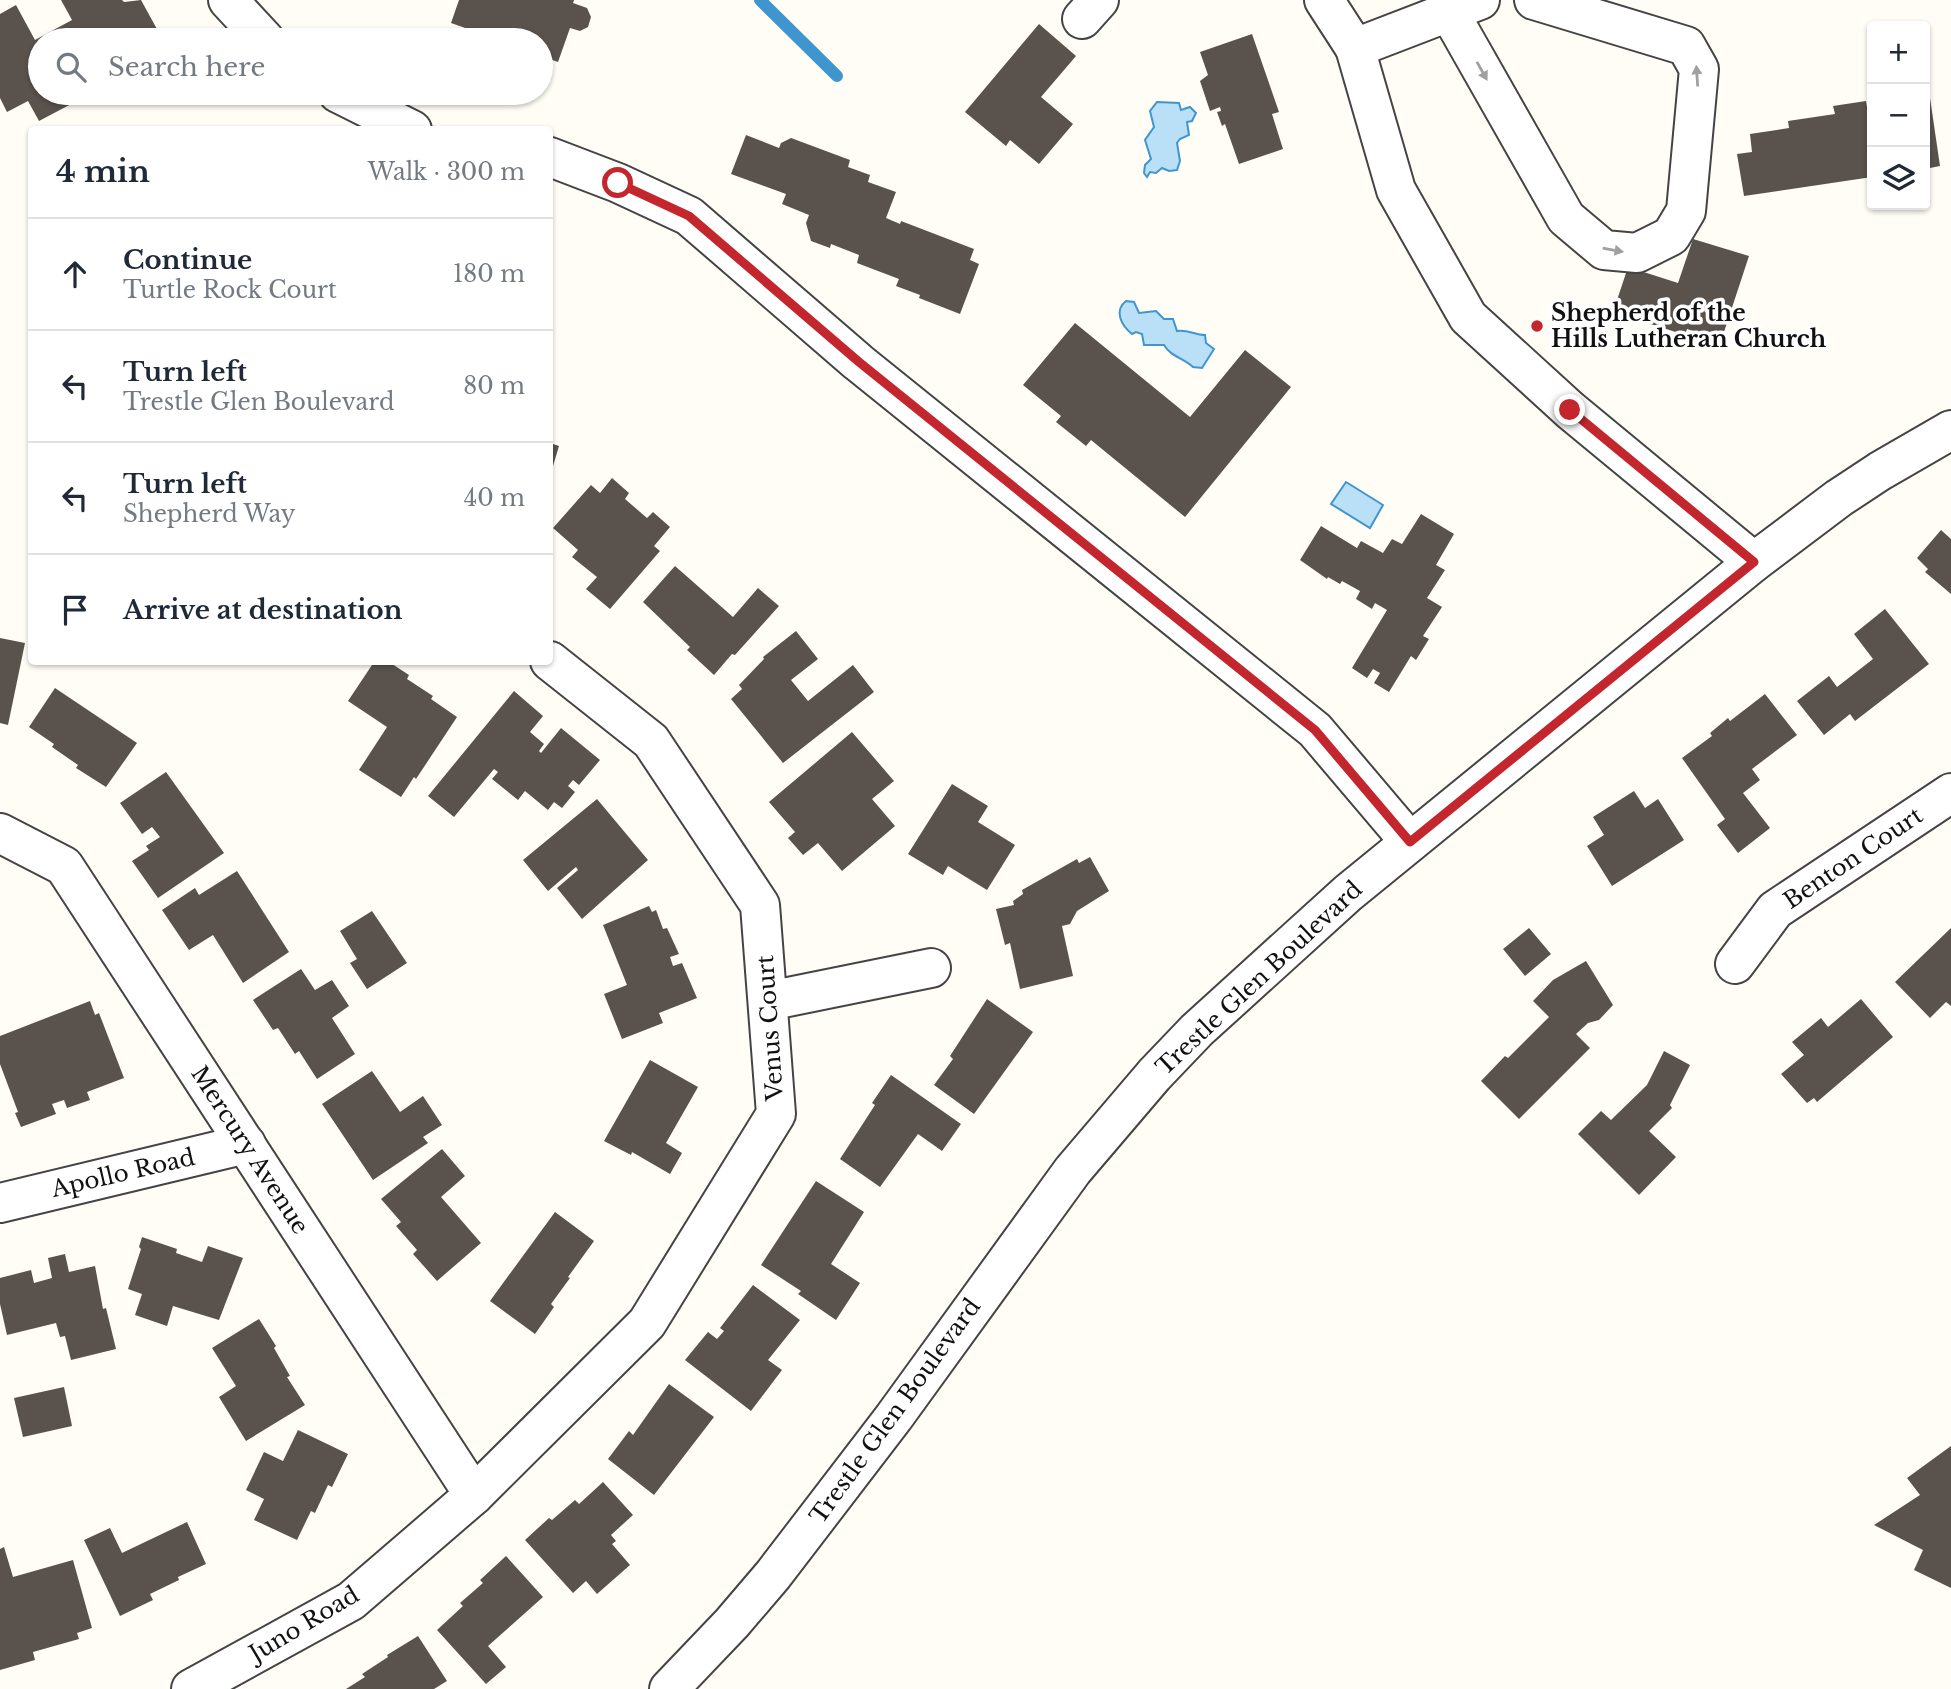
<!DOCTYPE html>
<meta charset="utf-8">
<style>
:root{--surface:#fff;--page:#f2f2f3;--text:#1f2937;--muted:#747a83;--line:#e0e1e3}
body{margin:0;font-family:"Libre Baskerville",serif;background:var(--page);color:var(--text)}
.controls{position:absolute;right:21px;top:21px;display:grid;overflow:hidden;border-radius:7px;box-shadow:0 2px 5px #0004}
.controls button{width:63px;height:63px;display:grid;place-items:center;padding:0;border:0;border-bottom:2px solid var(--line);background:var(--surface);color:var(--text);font:35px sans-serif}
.stop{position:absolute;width:21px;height:21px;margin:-16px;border:5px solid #c4262e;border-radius:50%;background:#fff}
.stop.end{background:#c4262e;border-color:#fff;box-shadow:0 2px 7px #0008}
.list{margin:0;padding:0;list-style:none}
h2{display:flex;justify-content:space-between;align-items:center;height:91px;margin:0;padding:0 28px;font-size:30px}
h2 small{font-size:23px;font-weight:400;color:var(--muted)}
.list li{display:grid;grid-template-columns:46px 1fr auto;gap:21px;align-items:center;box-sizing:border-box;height:112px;padding:0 28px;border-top:2px solid var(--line)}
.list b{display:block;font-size:26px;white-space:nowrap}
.list p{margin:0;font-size:23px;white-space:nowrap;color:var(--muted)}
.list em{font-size:23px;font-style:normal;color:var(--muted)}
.icon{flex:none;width:38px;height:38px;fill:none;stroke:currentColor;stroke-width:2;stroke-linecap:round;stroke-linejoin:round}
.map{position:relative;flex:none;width:1951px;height:1689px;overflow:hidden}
.search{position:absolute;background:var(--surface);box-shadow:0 2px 5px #0004;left:28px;top:28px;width:525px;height:77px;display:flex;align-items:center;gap:18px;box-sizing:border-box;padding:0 24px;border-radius:38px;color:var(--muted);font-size:26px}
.panel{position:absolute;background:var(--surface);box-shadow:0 2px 5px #0004;left:28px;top:126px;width:525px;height:539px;border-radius:7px}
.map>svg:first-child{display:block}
</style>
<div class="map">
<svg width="1951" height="1689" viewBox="0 0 1951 1689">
<rect width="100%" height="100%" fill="#fffdf5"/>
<g fill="#b9e0f7" stroke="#3f96cf" stroke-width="2">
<path d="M1157,102L1179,103L1181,110L1190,107L1196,113L1192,121L1187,122L1189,135L1180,139L1177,143L1180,161L1177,170L1169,171L1162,168L1156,173L1150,172L1147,177L1144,173L1145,165L1151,159L1145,140L1154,127L1150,111Z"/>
<path d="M1126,301L1134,302L1139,313L1156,311L1164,319H1173L1177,331C1187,329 1195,335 1205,335L1206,343L1214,349L1202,368L1193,367C1184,358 1171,357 1164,345H1144L1142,334L1136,332L1132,334C1122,326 1113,311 1126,301Z"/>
<path d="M1346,482L1383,505L1370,528L1331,504Z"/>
</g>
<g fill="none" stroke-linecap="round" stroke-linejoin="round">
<path stroke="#3f96cf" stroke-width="12" d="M760,0L837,76"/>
</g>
<g fill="#5a524d">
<path d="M61,0H122L124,2L141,0L163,40H40V93H92L39,121L28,101L7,112L0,98V14L16,5L35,40L72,20Z"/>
<path d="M459,0H574L573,3L587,8L591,17L588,27L580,31L570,28L558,62L541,56V40H487L488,36L451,23Z"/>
<path d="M1039,24L1076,56L1041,97L1073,124L1039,164L1010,140L1006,146L965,112Z"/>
<path d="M1252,34L1279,112L1272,114L1283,149L1239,164L1225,124L1222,126L1217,112L1221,111L1220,107L1210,111L1200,81L1208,75L1200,52Z"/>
<path d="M1930,98L1940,166L1925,169V99Z"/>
<path d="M1866,101L1867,107H1872V177L1744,196L1737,154L1752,152L1750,134L1789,128L1788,121L1835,114L1833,106Z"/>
<path d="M746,135L779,148L781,143L791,138L850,160L848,167L870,175L868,182L896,192L886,218L900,224L901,221L974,249L970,260L979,264L960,314L919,298L920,295L896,286L899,279L857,263L859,255L831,244L830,248L811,241L806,223L809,215L782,204L786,194L731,174Z"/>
<path d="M1693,239L1749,256L1721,341L1687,329L1685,335L1613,312L1628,267L1678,283Z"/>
<path d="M1075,323L1190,417L1245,350L1291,387L1185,517L1091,440L1086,446L1056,422L1061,416L1023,385Z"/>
<path d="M550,443L559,446L550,476Z"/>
<path d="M612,478L629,493L625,499L647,518L653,512L670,527L654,546L660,551L610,609L586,589L597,577L572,557L578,550L553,528L591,485L600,493Z"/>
<path d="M1421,514L1454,534L1436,565L1445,570L1427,598L1442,607L1423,636L1429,639L1416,660L1411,656L1389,692L1374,683L1380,673L1373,669L1367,678L1352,668L1387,610L1375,603L1372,609L1356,599L1360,591L1342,581L1340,584L1328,577L1327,579L1300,560L1321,526L1357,548L1361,541L1383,553L1392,539L1402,544Z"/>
<path d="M1941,530L1951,539V594L1925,572L1928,569L1917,558Z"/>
<path d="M675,566L733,617L758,588L779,606L735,655L732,654L714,675L687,650L690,647L643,602Z"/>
<path d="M1885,609L1929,664L1855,721L1850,714L1824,735L1797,701L1829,676L1837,687L1873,659L1854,634Z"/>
<path d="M796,631L818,659L791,680L808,701L853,665L874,692L783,763L731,699L742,689L739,685L764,659L763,657Z"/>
<path d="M0,638L25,643L8,725L0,723Z"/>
<path d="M374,662H389L409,675L407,679L433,696L431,699L457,717L416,779L414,777L401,797L359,770L387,727L348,701Z"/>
<path d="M55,688L137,743L106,787L76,768L78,765L52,747L54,744L29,727Z"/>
<path d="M514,691L543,716L530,732L544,744L539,751L541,753L561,728L600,760L579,785L573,780L568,786L575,792L562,808L554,802L548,810L525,791L518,800L492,779L498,772L494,769L454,817L428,796Z"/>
<path d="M1765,694L1797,735L1752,769L1760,780L1743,793L1770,828L1738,853L1717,825L1725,819L1682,758L1712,736L1710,733L1728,718L1730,721Z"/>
<path d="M852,732L894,781L872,799L895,826L842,871L818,843L803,855L788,838L795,832L769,802Z"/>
<path d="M166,772L224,853L158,898L132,861L149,850L146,846L160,837L152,827L142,834L120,803Z"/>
<path d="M952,784L988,806L978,822L1015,845L987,890L948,866L943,875L908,854Z"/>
<path d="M1634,791L1645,808L1658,799L1684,840L1612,886L1587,846L1604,835L1593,817Z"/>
<path d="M597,799L648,860L582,919L557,888L578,870L576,867L548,891L523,860Z"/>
<path d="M1090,857L1109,891L1077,911L1070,924L1062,926L1073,976L1020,989L1010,943L1005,945L996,909L1014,905L1013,901L1023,894L1022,890L1077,859L1079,863Z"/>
<path d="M237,871L289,952L243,983L213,935L189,950L162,910L195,888L199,895Z"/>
<path d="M649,906L652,912L656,910L663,929L667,928L679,954L670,957L673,966L682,963L697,998L659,1013L663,1023L622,1039L604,994L627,985L603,925Z"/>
<path d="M372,911L407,963L367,989L350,963L357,959L340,931Z"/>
<path d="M1529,928L1551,954L1525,976L1503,949Z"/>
<path d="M1951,928V1006L1946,1002L1930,1018L1895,982Z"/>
<path d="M1586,961L1613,1005L1599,1020L1588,1023L1576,1034L1590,1048L1519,1119L1481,1081L1505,1056L1508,1058L1549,1017L1533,1001L1553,980Z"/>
<path d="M301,969L315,990L332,980L349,1006L332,1018L355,1054L317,1079L299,1051L295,1054L278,1028L273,1030L253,1000Z"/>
<path d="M987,999L1033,1032L974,1114L934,1085L953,1059L950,1056Z"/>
<path d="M1861,999L1893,1037L1817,1102L1814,1098L1807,1103L1781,1074L1804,1055L1792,1042L1821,1018L1828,1027Z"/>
<path d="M90,1001L95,1015L99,1013L124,1078L87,1092L90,1100L67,1108L64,1100L52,1104L56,1114L21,1127L15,1113L18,1112L0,1064V1036Z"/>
<path d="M1664,1051L1690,1065L1670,1105L1672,1108L1649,1131L1676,1157L1639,1195L1578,1134L1601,1111L1611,1120L1647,1085Z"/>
<path d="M650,1060L698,1087L666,1143L682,1153L670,1174L632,1152L631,1155L604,1141Z"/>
<path d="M372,1071L400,1112L423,1096L442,1125L423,1137L428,1143L373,1180L322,1104Z"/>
<path d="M891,1075L961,1124L942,1151L918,1134L880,1187L840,1159L875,1105L872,1103Z"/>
<path d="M442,1149L465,1176L441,1197L481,1243L437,1281L413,1254L417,1250L396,1226L401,1222L381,1199Z"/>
<path d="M816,1181L864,1212L831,1264L860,1283L836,1320L798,1294L801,1291L761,1265Z"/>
<path d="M555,1212L594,1241L568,1277L570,1278L551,1304L554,1307L535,1334L490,1301Z"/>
<path d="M142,1237L177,1249L176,1253L202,1262L208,1246L243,1258L219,1320L173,1306L167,1326L135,1315L142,1294L128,1289L141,1249L139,1247Z"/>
<path d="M65,1254L69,1272L95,1266L103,1309L106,1308L116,1349L71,1360L65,1336L60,1337L56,1323L7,1335L0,1304V1278L31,1270L34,1283L52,1278L48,1258Z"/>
<path d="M753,1285L800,1320L768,1360L782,1370L751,1411L685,1360L708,1332L717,1339L724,1331L720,1328Z"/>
<path d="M259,1319L276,1346L274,1348L290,1376L287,1377L305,1405L246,1441L219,1397L236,1386L212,1348Z"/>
<path d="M669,1384L714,1417L654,1495L608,1459L629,1431L633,1435Z"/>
<path d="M64,1387L72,1426L23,1437L14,1398Z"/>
<path d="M298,1430L348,1454L332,1487L328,1485L315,1513L311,1511L297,1540L254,1520L264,1499L246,1490L264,1452L283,1461Z"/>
<path d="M1951,1446V1588L1914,1570L1923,1550L1874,1525L1920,1495L1907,1478Z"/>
<path d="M603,1482L633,1515L611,1535L616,1541L612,1544L630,1565L597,1594L586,1581L573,1593L525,1540L549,1518L552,1520L575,1500L579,1504Z"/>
<path d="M187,1522L206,1564L178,1577L179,1580L150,1594L153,1600L120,1616L84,1540L110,1528L122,1553Z"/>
<path d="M4,1547L13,1577L73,1560L92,1628L77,1633L79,1639L33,1652L35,1660L0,1670V1549Z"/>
<path d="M506,1556L543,1597L488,1646L506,1667L486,1684L437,1630L463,1606L460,1603L483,1583L480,1580Z"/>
<path d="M418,1636L447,1681L434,1689H346L365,1677L362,1674L388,1657L387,1655Z"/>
</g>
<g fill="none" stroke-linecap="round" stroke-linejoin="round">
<defs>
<g id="minor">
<path d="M228,0L265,40"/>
<path d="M1324,0L1355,48"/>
<path d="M1480,0L1355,48L1396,190L1468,317L1570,410L1754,562"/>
<path d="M1449,12L1566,218L1604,250L1637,253L1671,236L1686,211L1699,69L1686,46L1534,0"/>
<path d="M1082,19L1099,0"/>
<path d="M338,93L412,130"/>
<path d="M550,157L618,183L689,216L858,362L1315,730L1410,842"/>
<path d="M0,833L64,866L474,1495"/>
<path d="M1735,964L1775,910L1951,793"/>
<path d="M768,1001L931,968"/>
<path d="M0,1203L246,1144"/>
<path d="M191,1689L351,1601L474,1495L647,1323L776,1114L760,905L651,741L550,661"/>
<path d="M669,1689L732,1623L773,1575L894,1417L1073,1170L1154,1075L1197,1030L1348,893L1754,562L1839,498L1880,471L1951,430"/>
</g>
</defs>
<use href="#minor" stroke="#444" stroke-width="42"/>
<use href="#minor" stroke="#fff" stroke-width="38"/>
</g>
<defs><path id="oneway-solid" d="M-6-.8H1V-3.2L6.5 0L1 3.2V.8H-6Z" transform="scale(1.75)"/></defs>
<g fill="#a0a0a0">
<use href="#oneway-solid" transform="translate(1482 71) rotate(61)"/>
<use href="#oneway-solid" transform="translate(1697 76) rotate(-94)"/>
<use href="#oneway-solid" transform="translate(1613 250) rotate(10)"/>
</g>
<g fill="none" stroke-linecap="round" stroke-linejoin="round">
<path stroke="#c4262e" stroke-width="9" d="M618,183L689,216L859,362L1315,730L1410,842L1754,562L1570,410"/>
</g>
<circle fill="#c4262e" stroke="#fff" stroke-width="2.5" cx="1537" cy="326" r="7"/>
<g text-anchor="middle" stroke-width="7" stroke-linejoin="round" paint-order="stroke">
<g font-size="23" font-weight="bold" fill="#111" stroke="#fff" text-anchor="start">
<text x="1551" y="321">Shepherd of the<tspan x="1551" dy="26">Hills Lutheran Church</tspan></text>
</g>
<g font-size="23" fill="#111" stroke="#fff">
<text transform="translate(1853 858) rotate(-34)" y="8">Benton Court</text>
<text transform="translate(1259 978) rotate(-43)" y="8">Trestle Glen Boulevard</text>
<text transform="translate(770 1028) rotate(-94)" y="8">Venus Court</text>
<text transform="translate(250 1150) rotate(57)" y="8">Mercury Avenue</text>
<text transform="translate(123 1173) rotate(-13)" y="8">Apollo Road</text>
<text transform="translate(895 1411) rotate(-54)" y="8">Trestle Glen Boulevard</text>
<text transform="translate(304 1624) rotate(-31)" y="8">Juno Road</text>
</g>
</g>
</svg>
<div class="controls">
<button>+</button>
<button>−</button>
<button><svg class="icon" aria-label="layers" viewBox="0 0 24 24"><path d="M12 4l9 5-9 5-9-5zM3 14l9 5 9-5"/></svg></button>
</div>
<div class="stop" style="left:618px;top:183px"></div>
<div class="stop end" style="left:1570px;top:410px"></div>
<div class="search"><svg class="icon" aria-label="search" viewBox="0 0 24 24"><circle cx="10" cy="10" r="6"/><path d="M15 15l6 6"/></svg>Search here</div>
<section class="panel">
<h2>4 min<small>Walk · 300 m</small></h2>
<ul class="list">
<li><svg class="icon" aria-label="ahead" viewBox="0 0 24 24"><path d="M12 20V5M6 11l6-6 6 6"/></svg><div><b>Continue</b><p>Turtle Rock Court</p></div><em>180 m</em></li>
<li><svg class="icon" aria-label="left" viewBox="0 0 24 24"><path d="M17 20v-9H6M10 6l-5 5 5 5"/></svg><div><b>Turn left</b><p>Trestle Glen Boulevard</p></div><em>80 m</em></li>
<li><svg class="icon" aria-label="left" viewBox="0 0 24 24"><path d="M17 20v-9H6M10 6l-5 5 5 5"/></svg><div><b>Turn left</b><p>Shepherd Way</p></div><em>40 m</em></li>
<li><svg class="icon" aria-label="arrive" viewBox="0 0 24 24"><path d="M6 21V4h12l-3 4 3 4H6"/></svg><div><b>Arrive at destination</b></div></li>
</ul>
</section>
</div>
